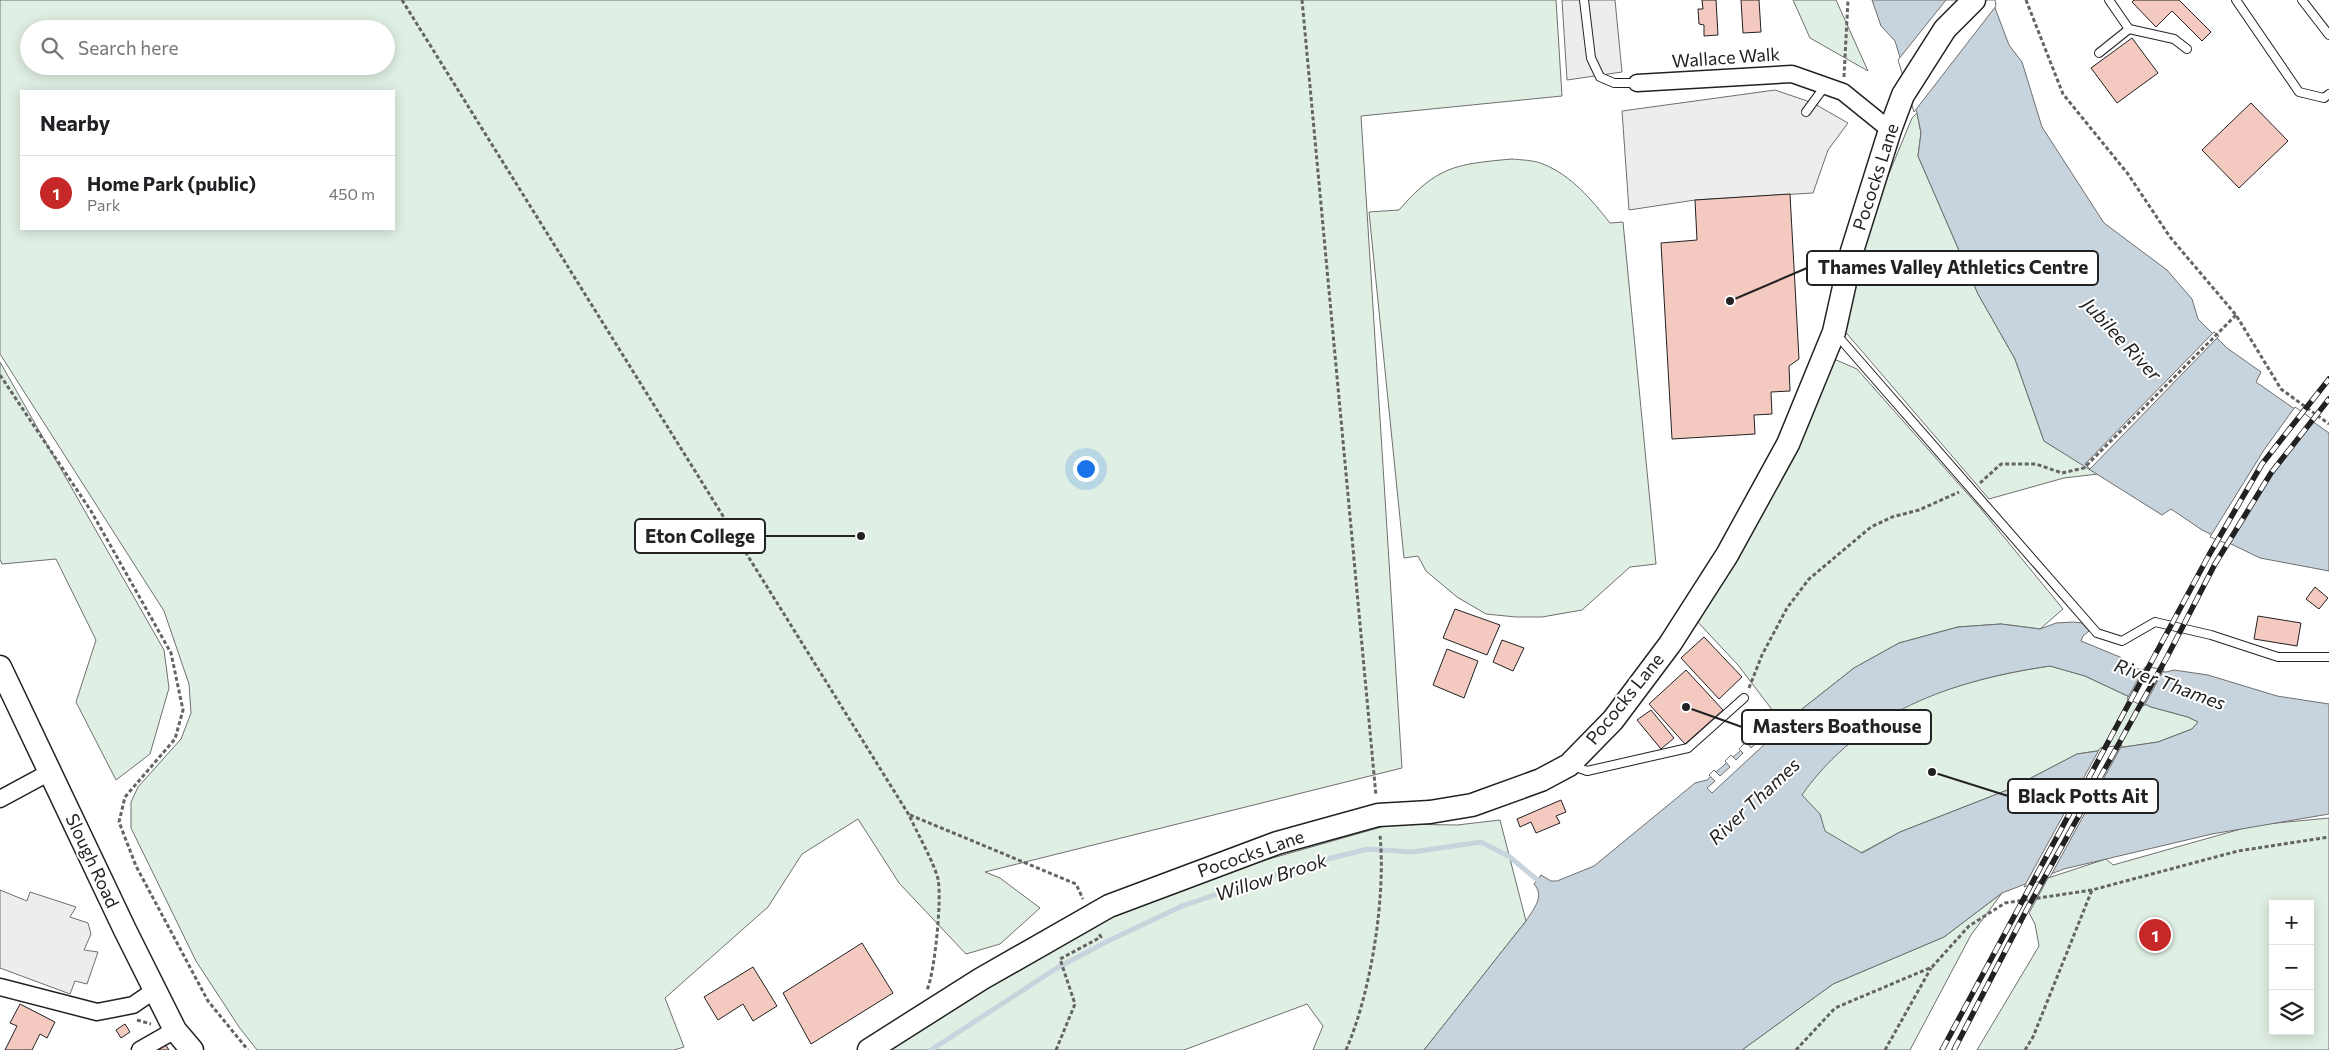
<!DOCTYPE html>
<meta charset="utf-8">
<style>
:root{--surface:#fff;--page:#f6f6f6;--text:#202124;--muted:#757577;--line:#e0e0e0;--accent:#c62828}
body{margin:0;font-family:Commissioner,sans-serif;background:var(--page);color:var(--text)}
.controls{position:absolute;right:15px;bottom:15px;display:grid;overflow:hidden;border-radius:0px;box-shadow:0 2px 12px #0003}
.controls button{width:45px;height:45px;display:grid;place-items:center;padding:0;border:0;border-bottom:1px solid var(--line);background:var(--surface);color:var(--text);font:25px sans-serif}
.you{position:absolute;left:1085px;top:468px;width:18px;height:18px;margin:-12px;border:4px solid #fff;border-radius:50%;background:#1a73e8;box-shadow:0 0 0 8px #1a73e833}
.badge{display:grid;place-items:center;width:32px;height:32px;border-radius:50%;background:var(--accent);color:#fff;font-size:16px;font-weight:700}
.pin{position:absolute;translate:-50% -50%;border:2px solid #fff;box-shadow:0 1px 5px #0006}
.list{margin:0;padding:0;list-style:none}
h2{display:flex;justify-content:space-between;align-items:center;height:65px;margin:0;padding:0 20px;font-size:21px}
h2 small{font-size:16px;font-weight:400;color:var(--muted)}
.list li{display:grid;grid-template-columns:32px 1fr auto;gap:15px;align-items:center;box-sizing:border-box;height:75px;padding:0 20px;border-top:1px solid var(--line)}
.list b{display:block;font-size:19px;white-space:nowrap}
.list p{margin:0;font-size:16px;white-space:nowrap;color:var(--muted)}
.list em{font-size:16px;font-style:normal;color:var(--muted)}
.icon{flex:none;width:28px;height:28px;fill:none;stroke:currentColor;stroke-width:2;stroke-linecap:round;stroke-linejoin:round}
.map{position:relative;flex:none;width:2329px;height:1050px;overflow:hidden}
.search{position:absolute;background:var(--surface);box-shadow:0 2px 12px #0003;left:20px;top:20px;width:375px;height:55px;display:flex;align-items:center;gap:12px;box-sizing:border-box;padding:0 18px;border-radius:28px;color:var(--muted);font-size:19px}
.panel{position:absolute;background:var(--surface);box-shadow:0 2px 12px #0003;left:20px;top:90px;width:375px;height:140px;border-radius:0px}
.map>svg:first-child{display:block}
</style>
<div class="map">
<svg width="2329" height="1050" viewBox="0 0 2329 1050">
<rect width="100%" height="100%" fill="#fff"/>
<g fill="#e0efe3" stroke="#6f6f6f" fill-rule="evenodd">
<path d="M0,0H1556L1562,96L1361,116L1402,768L985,872L1000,878L1040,908L1000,944L966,954L899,883L858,819L802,854L768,907L665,998L684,1047L674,1050H257L239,1027L196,961L131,828V802L138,787L181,739L191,713L189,684L164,611L0,354ZM29,29H386V66H29ZM394,91V229H21V91Z"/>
<path d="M1793,0H1836L1868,71L1810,38Z"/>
<path d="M1917,113L1921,133L1918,156L1978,294L2015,359L2044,441L2098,474L2064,478L1989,499L1842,328L1876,205L1912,118Z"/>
<path d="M1512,159C1521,160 1534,160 1543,164C1571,175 1592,200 1610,223L1623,222L1656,564L1630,567L1582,610L1542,617H1516L1486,614L1457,597L1426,571L1418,556L1404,558L1369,212L1399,210C1437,166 1456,164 1512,159Z"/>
<path d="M1834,359L1857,369L1981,509L2063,609L2040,629L2001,624L1958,627L1899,643L1854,668L1783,724L1738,665L1695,619Z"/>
<path d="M0,362L164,650L169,688L150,754L116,780L76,702L96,640L56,559L2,564L0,559Z"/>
<path d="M2050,666L2085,676L2151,707L2188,717L2198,722L2192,729L2158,742L2077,754L2010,789L1900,832L1861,853L1824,831L1820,814L1801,795C1813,780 1825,763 1839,751C1894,699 1976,677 2050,666Z"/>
<path d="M2329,818V1050H1977L2039,946L2035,924L2029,913L2048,878L2106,859L2113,865L2255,825ZM2273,904H2310V1031H2273Z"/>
<path d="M1500,820L1526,921L1424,1050H1313L1323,1026L1307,1004L1184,1050H890L966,1001L1105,918L1255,863L1392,824L1457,825Z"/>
<path d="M2002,893L1971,935L1910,1050H1742L1833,984L1944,937Z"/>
</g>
<g fill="#ededed" stroke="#6f6f6f">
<path d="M1562,0H1615L1622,72L1567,80Z"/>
<path d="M1775,90L1813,103L1848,123L1828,150L1813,193L1695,200L1629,210L1622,111Z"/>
<path d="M0,890L27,901L30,892L76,907L70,917L88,923L91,934L84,950L98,952L87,984L75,981L70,994L0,968Z"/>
</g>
<g fill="#c7d3dd" stroke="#6f6f6f" fill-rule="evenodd">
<path d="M1872,0H1992L2009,45L2022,62L2042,127L2104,223L2167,270L2192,299L2198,319L2227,348L2261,372L2256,382L2329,433V571L2260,558L2202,530L2171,509L2162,515L2044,441L2015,359L1978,294L1918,156L1921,133L1917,113L1895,41L1881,26Z"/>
<path d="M2073,622L2082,623L2089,631L2083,636L2081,641L2120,657L2138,669L2166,672L2174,670L2208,675L2277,696L2329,704V814L2212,834L2064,869L2002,893L1944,937L1833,984L1742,1050H1424L1526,921C1534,908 1545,897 1534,884L1541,875L1551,881H1557L1594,866L1695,783L1707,780L1773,722L1783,724L1854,668L1899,643L1958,627L2001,624L2040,629L2056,623ZM2050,666L2085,676L2151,707L2188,717L2198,722L2192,729L2158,742L2077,754L2010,789L1900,832L1862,853L1825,831L1820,814L1802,795C1860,712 1953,680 2050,666Z"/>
</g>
<g fill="#fff" stroke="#6f6f6f">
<path d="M1946,0H1995L1996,6L1914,112L1898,60Z"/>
<path d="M2214,332L2219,336L2090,469L2085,464Z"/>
<path d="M2295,407L2312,419L2256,497L2228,544L2210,537L2264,450Z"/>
<path d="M2145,667L2164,669L2144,706L2127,699Z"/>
<path d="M1776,725L1780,730L1712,793L1707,788L1715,781L1709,775L1714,770L1720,776L1730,767L1725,761L1731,755L1736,760L1743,753L1739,749L1746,742L1751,748L1761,739L1757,734L1762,730L1766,735Z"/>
<path d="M2122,745L2050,877L2024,887L2100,748Z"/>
</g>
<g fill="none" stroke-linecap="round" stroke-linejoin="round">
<path stroke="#c7d3dd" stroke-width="5" d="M931,1050L1057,968L1106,942L1182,906L1307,864L1368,849L1412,852L1481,842L1510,857L1541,883"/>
</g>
<g fill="#f3c9c0" stroke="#222">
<path d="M1702,0H1716L1718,35L1704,36V25L1699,24L1698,9H1703Z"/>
<path d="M1741,0H1759L1761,32L1743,33Z"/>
<path d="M2134,0H2179L2211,32L2202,41L2172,11L2156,27L2132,2Z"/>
<path d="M2132,38L2158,73L2117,103L2091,68Z"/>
<path d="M2251,103L2288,141L2239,188L2202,150Z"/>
<path d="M1790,194L1799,359L1789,366L1790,391L1771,392L1772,414L1754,415L1755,434L1672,439L1661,243L1697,240L1695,200Z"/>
<path d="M2315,587L2328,598L2319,609L2306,599Z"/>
<path d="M1455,609L1500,625L1487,655L1443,638Z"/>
<path d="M2258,616L2301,623L2297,646L2254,639Z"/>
<path d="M1704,637L1742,677L1719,699L1681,658Z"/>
<path d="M1502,640L1524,648L1513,671L1493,662Z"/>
<path d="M1447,649L1478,661L1464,698L1433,685Z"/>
<path d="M1686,670L1723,710L1685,744L1649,704Z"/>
<path d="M1651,710L1674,738L1661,749L1637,720Z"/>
<path d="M1561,800L1566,812L1556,816L1560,823L1536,833L1531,822L1520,827L1517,819Z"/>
<path d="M862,943L893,993L811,1044L783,993Z"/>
<path d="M753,967L777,1006L753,1021L743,1004L718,1020L704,997Z"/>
<path d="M20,1004L55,1022L47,1038L40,1034L32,1050H5L17,1026L10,1023Z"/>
<path d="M125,1024L130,1032L121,1038L116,1030Z"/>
<path d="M165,1044L169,1050H155Z"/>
</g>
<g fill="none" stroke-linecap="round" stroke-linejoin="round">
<defs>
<g id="lane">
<path d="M1584,0L1591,58L1600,77L1614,83H1637"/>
<path d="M2109,0L2129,29L2174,39L2187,49"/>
<path d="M2236,0L2299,92L2324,98L2329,94"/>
<path d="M2302,0L2329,35"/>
<path d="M2099,53L2129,29"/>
<path d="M1806,112L1825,86"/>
<path d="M1836,334L2097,633L2122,641L2155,622L2211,635L2278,657H2329"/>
<path d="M1573,766L1587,771L1688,748L1744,698"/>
</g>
<g id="street">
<path d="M1637,83L1792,74L1843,92L1890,130"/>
<path d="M0,799L50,772"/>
<path d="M0,987L97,1012L133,1005L155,990"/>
<path d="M140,1050L175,1030"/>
</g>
<g id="secondary">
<path d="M0,667L125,930L175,1030L192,1050"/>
<path d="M869,1050L981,979L1109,906L1277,843L1378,815L1430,812L1472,805L1541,780L1569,765L1613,720L1670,644L1727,555L1788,444L1834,332L1852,251L1890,130L1903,95L1945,29L1974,0"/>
</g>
</defs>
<use href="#lane" stroke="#222" stroke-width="10"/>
<use href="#street" stroke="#222" stroke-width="19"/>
<use href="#secondary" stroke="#222" stroke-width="25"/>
<g stroke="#646464" stroke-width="3" stroke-dasharray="4 2.5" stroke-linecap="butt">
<path d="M402,0L909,815C917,833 933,860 938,879C942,897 935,972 927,990"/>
<path d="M1302,0L1376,796"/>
<path d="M2026,0L2063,94L2128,174L2170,237L2236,315L2281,389L2329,424"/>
<path d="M1844,77L1848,0"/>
<path d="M0,375L91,511L171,653L183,710L175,739L125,797L119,822L136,866L208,1001L248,1050"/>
<path d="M1980,483L2001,464H2036L2062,473L2084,468L2236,315"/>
<path d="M1749,688L1762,655L1787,608L1809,579L1871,527L1892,517L1919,510L1959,492"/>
<path d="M910,815L1076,884L1083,899"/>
<path d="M137,1020L151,1024"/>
<path d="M1056,1050L1075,1004L1060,959L1101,937L1099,934"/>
<path d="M1346,1050C1371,993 1386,897 1380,835"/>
<path d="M1796,1050L1835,1008L1932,967L1969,926L2005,903L2092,890L2238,851L2329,837"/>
<path d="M1885,1050L1931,968"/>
<path d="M2025,1050L2033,1037L2092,890"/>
</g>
<use href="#lane" stroke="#fff" stroke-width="8"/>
<use href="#street" stroke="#fff" stroke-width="16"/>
<use href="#secondary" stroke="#fff" stroke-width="22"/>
<defs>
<g id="rail">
<path d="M1942,1050L2209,555L2262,464L2329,379"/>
<path d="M1954,1050L2027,909L2167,657L2215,564L2271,473L2329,399"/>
</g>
</defs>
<use href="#rail" stroke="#222" stroke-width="5.5"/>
<use href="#rail" stroke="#fff" stroke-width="4" stroke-dasharray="11" stroke-linecap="butt"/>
</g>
<g text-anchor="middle" stroke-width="4" stroke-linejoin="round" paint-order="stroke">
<g font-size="18" fill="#222" stroke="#fff">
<text transform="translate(1726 58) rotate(-4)" y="6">Wallace Walk</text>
<text transform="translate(1876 177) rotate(-72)" y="6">Pococks Lane</text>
<text transform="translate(1625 699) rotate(-51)" y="6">Pococks Lane</text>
<text transform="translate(1251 854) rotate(-19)" y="6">Pococks Lane</text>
<text transform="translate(92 861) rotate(65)" y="6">Slough Road</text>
</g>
<g font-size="19" font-style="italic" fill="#222" stroke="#fff">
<text transform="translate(2122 339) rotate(47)" y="7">Jubilee River</text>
<text transform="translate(2170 684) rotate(20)" y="7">River Thames</text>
<text transform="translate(1754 801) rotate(-43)" y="7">River Thames</text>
<text transform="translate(1271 877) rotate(-18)" y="7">Willow Brook</text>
</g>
</g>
<path fill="none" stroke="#222" stroke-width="2" d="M1730 301L1807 268M861 536L765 536M1686 707L1742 727M1932 772L2008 796"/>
<g fill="#222" stroke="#fff" stroke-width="2">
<circle cx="1730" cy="301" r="5"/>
<circle cx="861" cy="536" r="5"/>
<circle cx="1686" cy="707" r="5"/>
<circle cx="1932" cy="772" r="5"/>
</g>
<g fill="#fff" stroke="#222" stroke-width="2">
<rect x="1807" y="251" width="291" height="34" rx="5"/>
<rect x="635" y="519" width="130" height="34" rx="5"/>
<rect x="1742" y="710" width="189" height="34" rx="5"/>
<rect x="2008" y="779" width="150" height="34" rx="5"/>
</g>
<g font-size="19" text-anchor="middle" font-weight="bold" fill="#222">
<text x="1953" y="274">Thames Valley Athletics Centre</text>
<text x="700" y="543">Eton College</text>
<text x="1837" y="733">Masters Boathouse</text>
<text x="2083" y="803">Black Potts Ait</text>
</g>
</svg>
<div class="controls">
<button>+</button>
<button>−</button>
<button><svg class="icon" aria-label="layers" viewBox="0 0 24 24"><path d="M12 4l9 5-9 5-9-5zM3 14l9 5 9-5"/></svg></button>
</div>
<div class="you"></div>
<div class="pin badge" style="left:2155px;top:935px">1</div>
<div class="search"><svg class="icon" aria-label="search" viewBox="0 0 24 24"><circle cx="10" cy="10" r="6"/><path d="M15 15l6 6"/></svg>Search here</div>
<section class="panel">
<h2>Nearby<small></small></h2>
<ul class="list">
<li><span class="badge">1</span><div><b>Home Park (public)</b><p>Park</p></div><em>450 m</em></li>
</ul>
</section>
</div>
